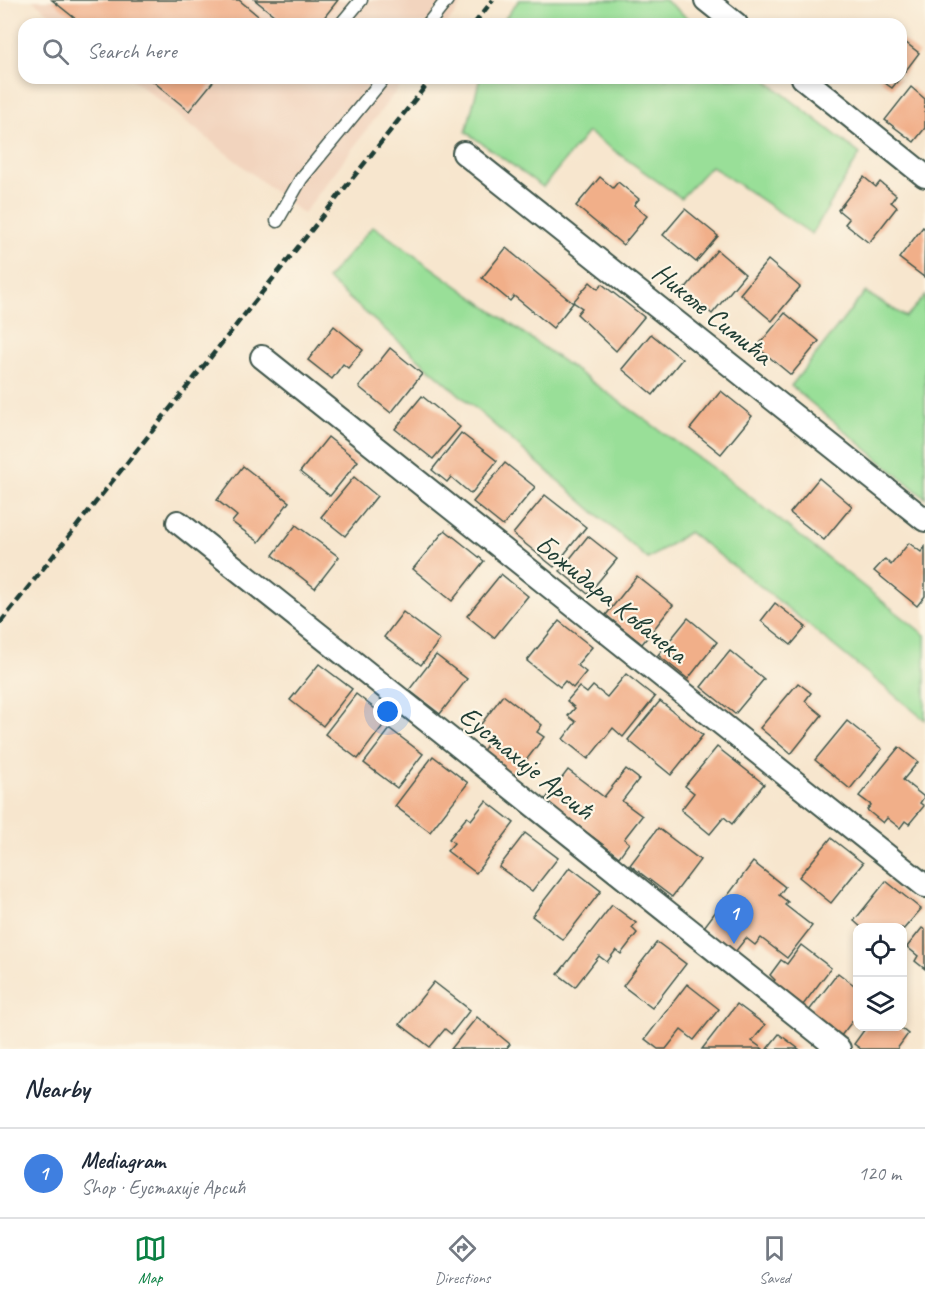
<!DOCTYPE html>
<meta charset="utf-8">
<style>
:root{--surface:#fff;--page:#f6f6f7;--text:#1f2937;--muted:#747a83;--line:#e0e1e3;--accent:#0b8043}
body{margin:0;font-family:Caveat,sans-serif;background:var(--page);color:var(--text)}
.controls{position:absolute;right:18px;bottom:18px;display:grid;overflow:hidden;border-radius:12px;box-shadow:0 3px 9px #0003}
.controls button{width:54px;height:54px;display:grid;place-items:center;padding:0;border:0;border-bottom:2px solid var(--line);background:var(--surface);color:var(--text);font:30px sans-serif}
.you{position:absolute;left:388px;top:712px;width:21px;height:21px;margin:-15px;border:4px solid #fff;border-radius:50%;background:#1a73e8;box-shadow:0 0 0 9px #1a73e833}
.badge{display:grid;place-items:center;width:39px;height:39px;border-radius:50%;background:var(--accent);color:#fff;font-size:20px;font-weight:700}
.pin{position:absolute;translate:-50% -50px;filter:drop-shadow(0 2px 3px #0008)}
.pin::after{content:'';position:absolute;top:32px;width:21px;height:18px;background:inherit;clip-path:polygon(0 0,100% 0,50% 100%)}
.list{margin:0;padding:0;list-style:none}
h2{display:flex;justify-content:space-between;align-items:center;height:78px;margin:0;padding:0 24px;font-size:26px}
h2 small{font-size:20px;font-weight:400;color:var(--muted)}
.list li{display:grid;grid-template-columns:39px 1fr auto;gap:18px;align-items:center;box-sizing:border-box;height:90px;padding:0 24px;border-top:2px solid var(--line)}
.list b{display:block;font-size:22px;white-space:nowrap}
.list p{margin:0;font-size:20px;white-space:nowrap;color:var(--muted)}
.list em{font-size:20px;font-style:normal;color:var(--muted)}
.icon{flex:none;width:33px;height:33px;fill:none;stroke:currentColor;stroke-width:2;stroke-linecap:round;stroke-linejoin:round}
.map{position:relative;flex:none;width:925px;height:1049px;overflow:hidden}
.search{position:absolute;background:var(--surface);box-shadow:0 3px 9px #0003;left:18px;right:18px;top:18px;height:66px;display:flex;align-items:center;gap:15px;box-sizing:border-box;padding:0 21px;border-radius:18px;color:var(--muted);font-size:22px}
.sheet{height:168px;background:var(--surface)}
nav{display:flex;justify-content:space-around;align-items:center;box-sizing:border-box;height:84px;border-top:2px solid var(--line);background:var(--surface);font-size:16px;color:var(--muted)}
nav a{display:grid;justify-items:center;gap:3px}
nav .on{color:var(--accent)}
.map>svg:first-child{display:block}
</style>
<div class="map">
<svg width="925" height="1049" viewBox="0 0 925 1049">
<rect width="100%" height="100%" fill="#fcf5e5"/>
<filter id="ink" filterUnits="userSpaceOnUse"><feTurbulence type="fractalNoise" baseFrequency=".0167" numOctaves="2"/><feDisplacementMap in="SourceGraphic" scale="12" xChannelSelector="R" yChannelSelector="G"/><feConvolveMatrix kernelMatrix="1 2 1 2 8 2 1 2 1" color-interpolation-filters="sRGB"/></filter>
<filter id="wash" filterUnits="userSpaceOnUse"><feTurbulence type="fractalNoise" baseFrequency=".008" numOctaves="4" result="noise"/><feDisplacementMap in="SourceGraphic" scale="24" xChannelSelector="R" yChannelSelector="G"/><feGaussianBlur stdDeviation="1.35" result="paint"/><feColorMatrix in="noise" values="0 0 0 0 0 0 0 0 0 0 0 0 0 0 0 0 0 1.4 0 .05"/><feComposite in="paint" operator="in"/></filter>
<g filter="url(#wash)">
<rect width="100%" height="100%" fill="#f7e6ce"/>
<g fill="#f2d4be">
<path d="M32,0H465L447,24H63Z"/>
<path d="M131,78H406L303,214Z"/>
</g>
<g fill="#99df98" stroke="#5c8e66" stroke-width="1.5">
<path d="M519,0H665L695,24H501Z"/>
<path d="M480,78H763L860,154L812,234L711,166L681,198L588,132L543,187L466,132Z"/>
<path d="M373,226L724,476L925,635V720L764,589L689,532L648,559L327,279Z"/>
<path d="M865,292L906,317L925,296V498L791,386Z"/>
</g>
<g id="blocks">
<g fill="#f1af89">
<path d="M52,0H239L263,20L260,24H82Z"/>
<path d="M255,0H338L319,24H285Z"/>
<path d="M901,39L919,53L901,77Z"/>
<path d="M149,78H216L189,111Z"/>
<path d="M878,78H900L892,88Z"/>
<path d="M911,87L925,99V128L914,142L885,120Z"/>
<path d="M600,177L613,188L618,182L639,199L634,205L647,216L623,245L576,206Z"/>
<path d="M864,177L876,187L880,182L896,195L891,202L897,207L869,243L845,224L849,219L838,210Z"/>
<path d="M685,209L718,236L696,262L663,235Z"/>
<path d="M923,227L925,229L924,277L899,258Z"/>
<path d="M506,248L573,303L553,328L514,296L510,301L482,278Z"/>
<path d="M717,250L745,274L712,314L684,290Z"/>
<path d="M768,260L800,287L772,321L740,294Z"/>
<path d="M590,282L598,289L602,284L644,317L616,351L577,314L582,308L573,302Z"/>
<path d="M785,313L819,341L791,375L757,347Z"/>
<path d="M334,326L363,350L348,368L343,364L332,379L308,360Z"/>
<path d="M651,334L682,359L653,395L622,369Z"/>
<path d="M390,348L422,374L391,413L359,387Z"/>
<path d="M721,391L752,416L721,454L690,429Z"/>
<path d="M422,396L460,427L433,459L395,429Z"/>
<path d="M461,433L497,461L471,494L451,477L447,482L432,470Z"/>
<path d="M328,437L358,461L330,496L300,472Z"/>
<path d="M505,463L535,487L503,526L473,502Z"/>
<path d="M243,466L289,502L259,542L232,522L237,516L217,500Z"/>
<path d="M354,477L377,496L345,536L321,517Z"/>
<path d="M819,478L852,506L824,540L790,513Z"/>
<path d="M545,495L586,527L554,567L513,534Z"/>
<path d="M296,525L339,557L315,588L273,555Z"/>
<path d="M445,530L484,561L452,601L413,569Z"/>
<path d="M588,536L617,559L588,594L560,571Z"/>
<path d="M909,543L921,552L925,547V596L917,606L874,571L885,559L891,565Z"/>
<path d="M501,574L528,596L494,638L467,616Z"/>
<path d="M637,576L673,605L642,644L606,615Z"/>
<path d="M775,603L806,627L791,645L761,621Z"/>
<path d="M403,612L440,640L421,665L384,637Z"/>
<path d="M688,618L717,642L688,679L658,655Z"/>
<path d="M559,621L592,647L577,665L586,672L573,688L565,681L560,687L527,661Z"/>
<path d="M730,651L764,679L735,714L701,687Z"/>
<path d="M436,655L467,679L440,714L409,690Z"/>
<path d="M319,664L352,689L323,726L290,700Z"/>
<path d="M626,674L655,697L623,737L613,728L588,759L563,739L576,722L568,716L575,708L567,701L579,687L587,693L593,686L607,697Z"/>
<path d="M798,683L811,693L805,701L822,715L791,754L760,728Z"/>
<path d="M356,694L388,719L358,759L325,734Z"/>
<path d="M503,695L542,725L537,732L544,737L514,776L482,752L489,742L475,732Z"/>
<path d="M660,701L703,735L671,775L628,740Z"/>
<path d="M847,721L882,749L850,789L815,760Z"/>
<path d="M390,729L423,754L397,788L364,763Z"/>
<path d="M717,747L764,784L732,824L724,817L710,834L681,810L694,793L685,786Z"/>
<path d="M899,747L918,762L903,780L924,797L920,803L924,806L909,824L905,821L900,828L887,818L883,823L867,810L871,805L859,796Z"/>
<path d="M433,756L468,783L430,832L395,806Z"/>
<path d="M626,769L639,779L622,801L642,816L624,839L629,843L619,857L545,800L568,770L604,797Z"/>
<path d="M486,801L514,823L476,873L447,851L454,843L449,839L467,817L471,820Z"/>
<path d="M658,828L700,860L672,897L630,865Z"/>
<path d="M525,833L558,858L532,891L499,867Z"/>
<path d="M831,838L863,863L831,903L799,877Z"/>
<path d="M753,862L785,887L779,895L788,902L785,905L812,926L787,958L761,938L755,945L746,938L735,952L704,927Z"/>
<path d="M570,867L601,891L563,940L532,916Z"/>
<path d="M886,881L921,909L902,931V928H862L854,921Z"/>
<path d="M612,905L636,923L632,928L637,933L621,954L616,950L607,962L599,956L575,987L558,974Z"/>
<path d="M922,928L925,930V969L915,961L918,956L907,947Z"/>
<path d="M657,942L686,964L652,1008L623,986Z"/>
<path d="M801,945L831,968L803,1005L773,982L775,980L770,975L781,960L787,964Z"/>
<path d="M838,973L858,988V1014L840,1037L808,1012Z"/>
<path d="M434,982L470,1010L451,1034L445,1029L430,1047L400,1024Z"/>
<path d="M687,984L719,1009L694,1040L681,1030L666,1049H658L645,1039Z"/>
<path d="M737,1004L765,1025L752,1041L763,1049H702Z"/>
<path d="M477,1017L510,1044L506,1049H451Z"/>
<path d="M867,1026H898L908,1034L897,1049H861L854,1044Z"/>
<path d="M779,1034L799,1049H767Z"/>
</g>
</g>
</g>
<g filter="url(#ink)">
<use href="#blocks" fill-opacity="0" stroke="#3f564b" stroke-width="1.5"/>
<g fill="none" stroke-linecap="round" stroke-linejoin="round">
<defs>
<g id="lane">
<path d="M341,24L361,0"/>
<path d="M428,24L447,0"/>
<path d="M277,221L301,179L384,78"/>
</g>
<g id="street">
<path d="M706,0L736,24"/>
<path d="M803,78L925,176"/>
<path d="M464,153L925,520"/>
<path d="M262,357L925,886"/>
<path d="M178,522L839,1049"/>
</g>
</defs>
<use href="#lane" stroke="#3f564b" stroke-width="15"/>
<use href="#street" stroke="#3f564b" stroke-width="26"/>
<use href="#lane" stroke="#fff" stroke-width="12"/>
<use href="#street" stroke="#fff" stroke-width="22"/>
<g stroke="#1f3d34" stroke-width="4.5" stroke-dasharray="9 4.5" stroke-linecap="butt">
<path d="M474,24L493,0"/>
<path d="M0,623L432,78"/>
</g>
</g>
</g>
<g text-anchor="middle" stroke-width="4.5" stroke-linejoin="round" paint-order="stroke">
<g font-size="28" fill="#1f3d34" stroke="#fcf5e5">
<text transform="translate(713 313) rotate(39)" y="10">Николе Симића</text>
<text transform="translate(612 598) rotate(39)" y="10">Божидара Ковачека</text>
<text transform="translate(527 762) rotate(39)" y="10">Еустахије Арсић</text>
</g>
</g>
</svg>
<div class="controls">
<button><svg class="icon" aria-label="locate" viewBox="0 0 24 24"><circle cx="12" cy="12" r="6"/><path d="M12 2v4M12 18v4M2 12h4M18 12h4"/></svg></button>
<button><svg class="icon" aria-label="layers" viewBox="0 0 24 24"><path d="M12 4l9 5-9 5-9-5zM3 14l9 5 9-5"/></svg></button>
</div>
<div class="you"></div>
<div class="pin badge" style="left:734px;top:944px;background:#3f7fe0">1</div>
<div class="search"><svg class="icon" aria-label="search" viewBox="0 0 24 24"><circle cx="10" cy="10" r="6"/><path d="M15 15l6 6"/></svg>Search here</div>
</div>
<section class="sheet">
<h2>Nearby<small></small></h2>
<ul class="list">
<li><span class="badge" style="background:#3f7fe0">1</span><div><b>Mediagram</b><p>Shop · Еустахије Арсић</p></div><em>120 m</em></li>
</ul>
</section>
<nav>
<a class="on"><svg class="icon" aria-label="map" viewBox="0 0 24 24"><path d="M3 6l6-2 6 2 6-2v14l-6 2-6-2-6 2zM9 4v14M15 6v14"/></svg>Map</a>
<a><svg class="icon" aria-label="directions" viewBox="0 0 24 24"><path d="M12 3l9 9-9 9-9-9zM9 14v-3h6M13 9l2 2-2 2"/></svg>Directions</a>
<a><svg class="icon" aria-label="saved" viewBox="0 0 24 24"><path d="M7 4h10v16l-5-4-5 4z"/></svg>Saved</a>
</nav>
